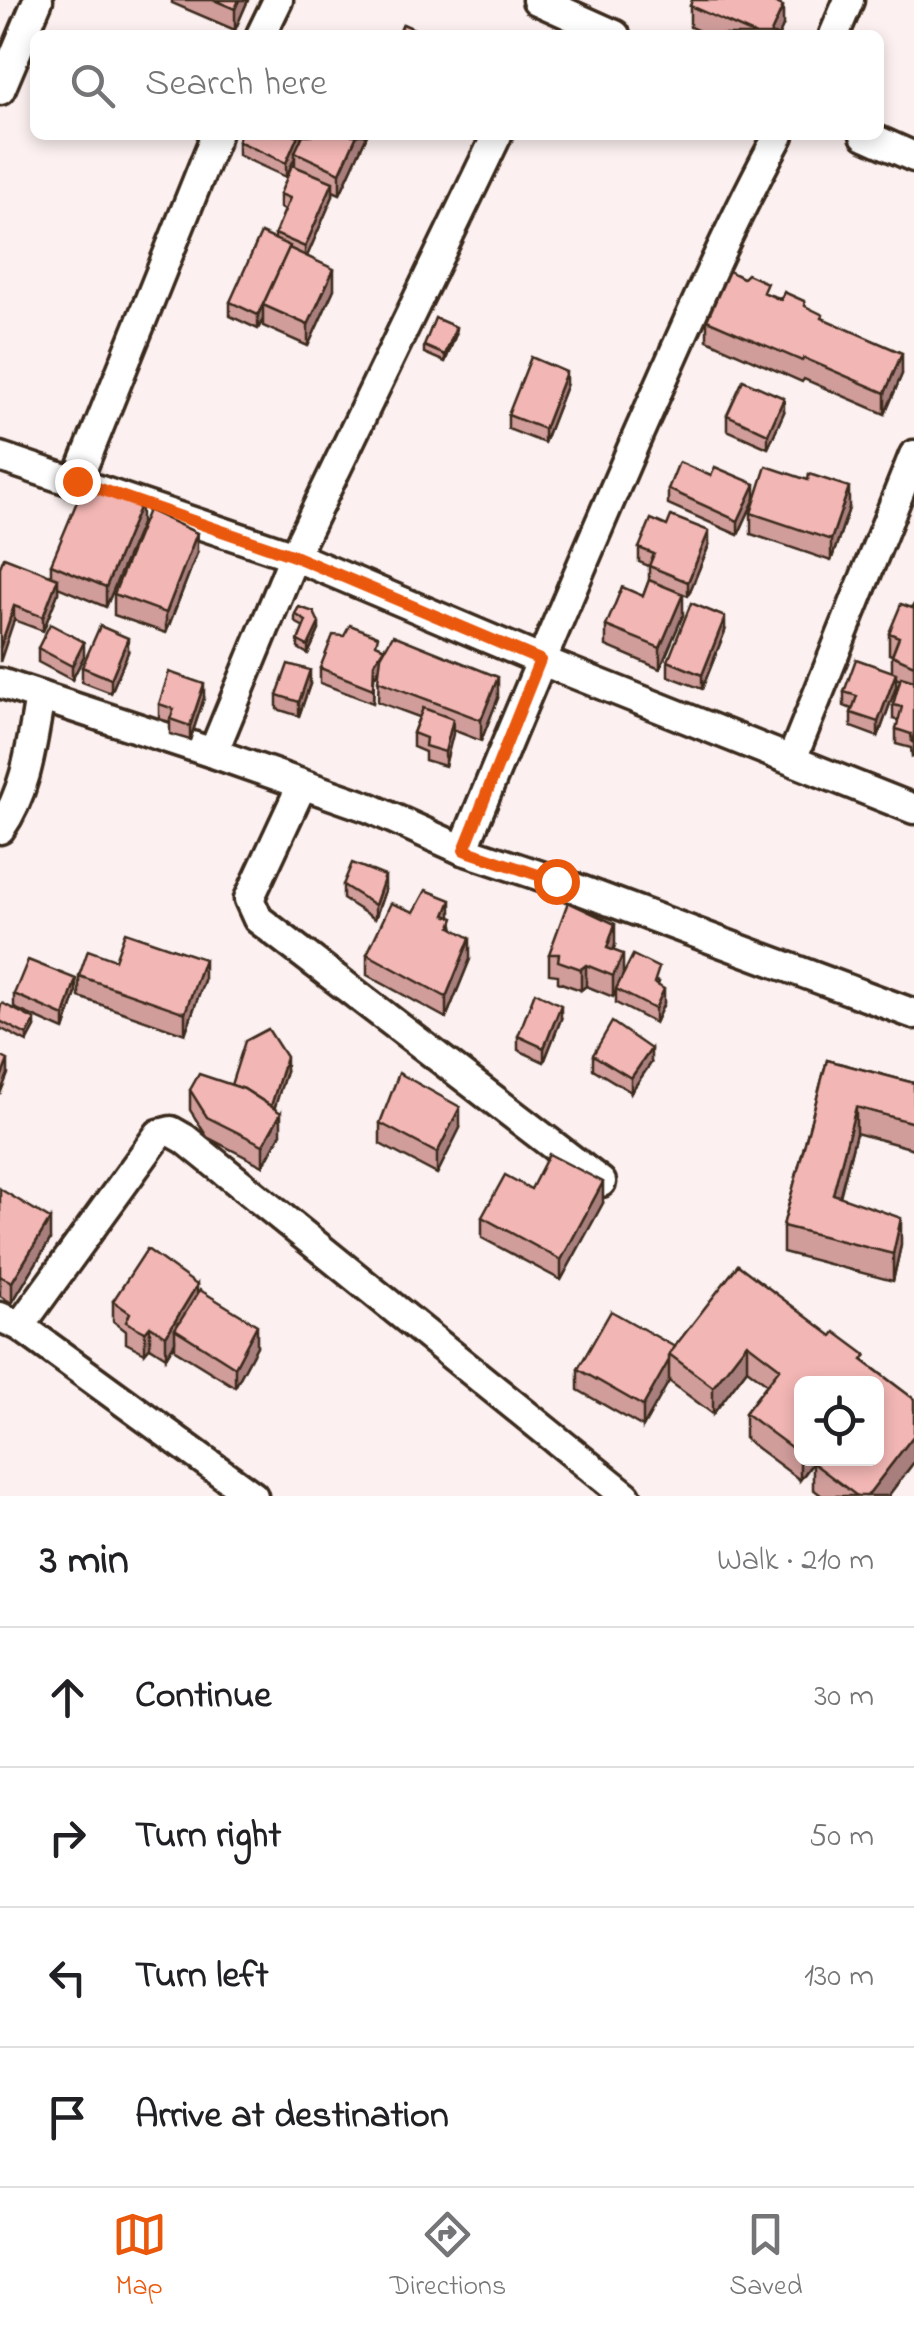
<!DOCTYPE html>
<meta charset="utf-8">
<style>
:root{--surface:#fff;--page:#f6f6f6;--text:#202124;--muted:#757577;--line:#e0e0e0;--accent:#ea580c}
body{margin:0;font-family:"Indie Flower",sans-serif;background:var(--page);color:var(--text)}
.controls{position:absolute;right:30px;bottom:30px;display:grid;overflow:hidden;border-radius:15px;box-shadow:0 5px 15px #0003}
.controls button{width:90px;height:90px;display:grid;place-items:center;padding:0;border:0;border-bottom:2px solid var(--line);background:var(--surface);color:var(--text);font:50px sans-serif}
.stop{position:absolute;width:30px;height:30px;margin:-22px;border:8px solid #ea580c;border-radius:50%;background:#fff}
.stop.end{background:#ea580c;border-color:#fff;box-shadow:0 2px 10px #0008}
.list{margin:0;padding:0;list-style:none}
h2{display:flex;justify-content:space-between;align-items:center;height:130px;margin:0;padding:0 40px;font-size:42px}
h2 small{font-size:32px;font-weight:400;color:var(--muted)}
.list li{display:grid;grid-template-columns:65px 1fr auto;gap:30px;align-items:center;box-sizing:border-box;height:140px;padding:0 40px;border-top:2px solid var(--line)}
.list b{display:block;font-size:38px;white-space:nowrap}
.list em{font-size:32px;font-style:normal;color:var(--muted)}
.icon{flex:none;width:55px;height:55px;fill:none;stroke:currentColor;stroke-width:2;stroke-linecap:round;stroke-linejoin:round}
.map{position:relative;flex:none;width:914px;height:1496px;overflow:hidden}
.search{position:absolute;background:var(--surface);box-shadow:0 5px 15px #0003;left:30px;right:30px;top:30px;height:110px;display:flex;align-items:center;gap:25px;box-sizing:border-box;padding:0 35px;border-radius:15px;color:var(--muted);font-size:38px}
.sheet{height:690px;background:var(--surface)}
nav{display:flex;justify-content:space-around;align-items:center;box-sizing:border-box;height:140px;border-top:2px solid var(--line);background:var(--surface);font-size:28px;color:var(--muted)}
nav a{display:grid;justify-items:center;gap:5px}
nav .on{color:var(--accent)}
.map>svg:first-child{display:block}
</style>
<div class="map">
<svg width="914" height="1496" viewBox="0 0 914 1496">
<rect width="100%" height="100%" fill="#fcf0f0"/>
<filter id="ink" filterUnits="userSpaceOnUse"><feTurbulence type="fractalNoise" baseFrequency=".01" numOctaves="2"/><feDisplacementMap in="SourceGraphic" scale="20" xChannelSelector="R" yChannelSelector="G"/><feConvolveMatrix kernelMatrix="1 2 1 2 8 2 1 2 1" color-interpolation-filters="sRGB"/></filter>
<g filter="url(#ink)">
<g fill="none" stroke-linecap="round" stroke-linejoin="round">
<defs>
<g id="minor">
<path d="M537,0L615,35"/>
<path d="M261,35L278,0"/>
<path d="M834,35L849,0"/>
<path d="M0,90L38,0"/>
<path d="M865,135L914,157"/>
<path d="M0,457L294,556L540,660L914,809"/>
<path d="M77,481L216,135"/>
<path d="M0,683L213,753L370,808L463,850L556,881L914,1014"/>
<path d="M213,753L294,556L497,135"/>
<path d="M792,759L914,455"/>
<path d="M302,785L249,899L258,919L601,1182"/>
<path d="M0,829C27,791 32,742 40,696"/>
<path d="M463,850C519,711 578,574 637,437C682,336 726,232 779,135"/>
<path d="M0,1317L20,1326L159,1134L171,1131L185,1139L626,1496"/>
<path d="M20,1326L253,1496"/>
</g>
</defs>
<use href="#minor" stroke="#3b2a1e" stroke-width="35"/>
<use href="#minor" stroke="#fff" stroke-width="28"/>
</g>
<g fill="#d09d9b" stroke="#3b2a1e" stroke-width="2.5" fill-rule="evenodd">
<path d="M172,0H248L235,30L172,3Z"/>
<path d="M690,6L783,26L779,35H708L690,27Z"/>
<path d="M240,135H367L340,194L333,191V196L307,256L334,289L308,346L263,326V319L258,329L230,316V302L275,239V234L285,210L280,208V194L295,166V157L286,177L238,155V141Z"/>
<path d="M767,294L805,306L902,374L885,414L804,379L802,382L707,340V320Z"/>
<path d="M456,334L445,362L424,353V346Z"/>
<path d="M566,386L544,443L508,429V415Z"/>
<path d="M784,412L768,448L727,430V415Z"/>
<path d="M668,489L755,498L738,535L668,504Z"/>
<path d="M849,508L831,561L751,534V513Z"/>
<path d="M141,524L106,607L58,587V593L43,631L14,620L0,567L51,576V564Z"/>
<path d="M709,545L688,596L670,589L683,615L660,669L606,646V626L643,596L649,580V566L639,562V548Z"/>
<path d="M197,553L166,633L114,615V594Z"/>
<path d="M914,604V757H912L911,748L896,744V729L899,721L893,719V705L900,680L896,678V687L878,737L851,727V713L852,709L844,706V692L892,671V655L889,654V633L912,608Z"/>
<path d="M299,607L319,630L308,654L298,648V641L304,627L295,622V614Z"/>
<path d="M725,631L702,689L668,676V661Z"/>
<path d="M378,645L498,698L481,741L453,730L445,766L425,760V752L413,747V733L419,717L378,702L379,670L374,677L373,703L320,683V668Z"/>
<path d="M38,648L84,656L72,680L38,662Z"/>
<path d="M128,652L111,693L82,682V667Z"/>
<path d="M310,684L299,716L277,709V695Z"/>
<path d="M204,698L190,740L170,734V722L159,719V704Z"/>
<path d="M343,885L385,890L375,919L343,899Z"/>
<path d="M414,912L451,917L454,929L470,959L446,1018L367,975V954Z"/>
<path d="M615,945L613,950L623,974L659,982L658,985L664,1003L655,1023L616,1003V990L613,997L586,986L581,990L558,982V975L549,974V954Z"/>
<path d="M79,976L204,980L185,1034L79,997Z"/>
<path d="M76,993L64,1030L14,1008V994Z"/>
<path d="M0,1008L35,1027L27,1042L0,1028Z"/>
<path d="M561,1019L544,1062L518,1050V1036Z"/>
<path d="M593,1055L651,1063L631,1092L593,1069Z"/>
<path d="M827,1060L914,1083V1149L856,1133L840,1197L901,1245L893,1281L783,1252V1226Z"/>
<path d="M286,1071L274,1108L281,1133L263,1166L207,1137L190,1110V1090L231,1085Z"/>
<path d="M380,1123L460,1128L437,1174L380,1144Z"/>
<path d="M0,1189L50,1240L12,1303L0,1296Z"/>
<path d="M531,1189L603,1203L561,1280L482,1238V1217Z"/>
<path d="M738,1265L914,1399V1462L888,1496H822L813,1489V1463L800,1480L745,1439V1413L767,1384L747,1369L713,1414L669,1381L643,1427L578,1390V1369L675,1347ZM802,1384H876V1458H802Z"/>
<path d="M197,1294L257,1346L235,1387L175,1350V1342L166,1357L150,1347L145,1353L126,1343V1331L113,1321V1301Z"/>
</g>
<g fill="#a97f7e" stroke="#3b2a1e" stroke-width="2.5">
<path d="M239,0H248L235,30V9Z"/>
<path d="M783,6V26L779,35H770Z"/>
<path d="M298,135H301V144L295,152V157L286,177V163Z"/>
<path d="M357,135H367L340,194V173Z"/>
<path d="M333,182V196L305,261V247Z"/>
<path d="M290,246L263,305V319L258,329V315Z"/>
<path d="M334,269V289L308,346V325Z"/>
<path d="M456,327V334L445,362V355Z"/>
<path d="M902,353V374L885,414V393Z"/>
<path d="M566,372V386L544,443V429Z"/>
<path d="M784,398V412L768,448V434Z"/>
<path d="M755,484V498L738,535V521Z"/>
<path d="M849,487V508L831,561V540Z"/>
<path d="M141,503V524L106,607V587Z"/>
<path d="M709,531V545L688,596V582Z"/>
<path d="M197,533V553L166,633V613Z"/>
<path d="M58,578V593L43,631V617Z"/>
<path d="M683,594V615L660,669V648Z"/>
<path d="M14,606V620L0,662V648Z"/>
<path d="M725,617V631L702,689V675Z"/>
<path d="M319,623V630L308,654V646Z"/>
<path d="M128,638V652L111,693V679Z"/>
<path d="M84,642V656L72,680V666Z"/>
<path d="M384,648V662L374,677L373,703L374,663Z"/>
<path d="M310,670V684L299,716V702Z"/>
<path d="M896,673V687L878,737V722Z"/>
<path d="M498,677V698L481,741V720Z"/>
<path d="M204,684V698L190,740V726Z"/>
<path d="M453,719V734L445,766V752Z"/>
<path d="M385,876V890L375,919V905Z"/>
<path d="M451,900V921L445,915Z"/>
<path d="M615,924V945L607,969V948Z"/>
<path d="M470,938V959L446,1018V997Z"/>
<path d="M623,954V975L613,997V976Z"/>
<path d="M204,959V980L185,1034V1013Z"/>
<path d="M586,965V986L581,990V969Z"/>
<path d="M76,979V993L64,1030V1016Z"/>
<path d="M664,989V1003L655,1023V1009Z"/>
<path d="M561,1005V1019L544,1062V1048Z"/>
<path d="M35,1020V1027L27,1042V1035Z"/>
<path d="M651,1049V1063L631,1092V1078Z"/>
<path d="M286,1057V1071L271,1120V1106Z"/>
<path d="M8,1060V1074L0,1094V1080Z"/>
<path d="M460,1107V1128L437,1174V1153Z"/>
<path d="M856,1107V1133L833,1221V1194Z"/>
<path d="M281,1113V1133L263,1166V1145Z"/>
<path d="M603,1182V1203L561,1280V1260Z"/>
<path d="M901,1218V1245L893,1281V1254Z"/>
<path d="M50,1219V1240L12,1303V1282Z"/>
<path d="M197,1285V1306L175,1329V1342L166,1357V1336Z"/>
<path d="M257,1325V1346L235,1387V1367Z"/>
<path d="M150,1326V1347L145,1353V1332Z"/>
<path d="M747,1343V1369L713,1414V1387Z"/>
<path d="M669,1360V1381L643,1427V1406Z"/>
<path d="M914,1435V1462L888,1496H867Z"/>
<path d="M802,1451V1458H816L800,1480V1454Z"/>
</g>
<g fill="#f2b6b4" stroke="#3b2a1e" stroke-width="2.5">
<path d="M214,0H239L235,9Z"/>
<path d="M692,0H770L783,6L770,35H756L690,6Z"/>
<path d="M403,24L428,35H398Z"/>
<path d="M240,135H298L286,163L238,141Z"/>
<path d="M303,135H357L340,173L295,152Z"/>
<path d="M292,165L333,182L305,247L275,234L290,198L280,194Z"/>
<path d="M261,233L290,246L258,315L230,302Z"/>
<path d="M289,248L334,269L308,325L263,305Z"/>
<path d="M729,271L743,278L747,274L767,283L763,292L781,300L784,292L804,301L805,306L823,315L822,318L902,353L885,393L804,358L802,361L707,320Z"/>
<path d="M435,318L456,327L445,355L424,346Z"/>
<path d="M531,357L566,372L544,429L508,415Z"/>
<path d="M743,380L784,398L768,434L727,415Z"/>
<path d="M679,462L711,476L715,467L755,484L738,521L668,489Z"/>
<path d="M766,466L808,480L809,474L849,487L831,540L751,513Z"/>
<path d="M86,480L141,503L106,587L51,564Z"/>
<path d="M148,510L197,533L166,613L114,594Z"/>
<path d="M671,516L709,531L688,582L649,566L654,554L639,548L651,519L667,526Z"/>
<path d="M4,557L58,578L43,617L14,606L0,648V567Z"/>
<path d="M649,580L683,594L660,648L606,626L622,587L643,596Z"/>
<path d="M691,603L725,617L702,675L668,661Z"/>
<path d="M901,604L912,608L914,604V665L892,655L899,637L889,633Z"/>
<path d="M299,607L314,612L319,623L308,646L298,641L306,621L295,614Z"/>
<path d="M50,624L84,642L72,666L38,648Z"/>
<path d="M350,625L378,636L376,644L384,648L374,663L373,689L320,668L333,635L344,636Z"/>
<path d="M100,626L128,638L111,679L82,667Z"/>
<path d="M393,635L498,677L481,720L378,681L381,656Z"/>
<path d="M856,659L896,673L878,722L851,713L857,696L844,692Z"/>
<path d="M288,664L310,670L299,702L277,695Z"/>
<path d="M169,672L204,684L190,726L170,719L174,709L159,704Z"/>
<path d="M901,677L914,681V743L912,742L911,734L896,729L902,707L893,705Z"/>
<path d="M423,708L453,719L445,752L425,746L426,738L413,733Z"/>
<path d="M352,863L385,876L375,905L343,885Z"/>
<path d="M426,890L451,900L445,915L454,918L451,927L470,938L446,997L367,954L391,903L414,912Z"/>
<path d="M568,902L615,924L607,948L623,954L613,976L586,965L581,969L558,961L559,954H549Z"/>
<path d="M125,932L204,959L185,1013L79,976L88,950L115,960Z"/>
<path d="M633,955L659,968L654,983L664,989L655,1009L616,989Z"/>
<path d="M28,960L76,979L64,1016L14,994Z"/>
<path d="M535,992L561,1005L544,1048L518,1036Z"/>
<path d="M2,1003L35,1020L27,1035L0,1021V1008Z"/>
<path d="M612,1022L651,1049L631,1078L593,1055Z"/>
<path d="M268,1029L286,1057L271,1106L244,1089L231,1085L245,1041Z"/>
<path d="M0,1056L8,1060L0,1080Z"/>
<path d="M827,1060L914,1083V1123L856,1107L833,1194L901,1218L893,1254L783,1226Z"/>
<path d="M399,1073L460,1107L437,1153L380,1123Z"/>
<path d="M199,1074L244,1089L281,1113L263,1145L207,1117L190,1090Z"/>
<path d="M549,1154L603,1182L561,1260L482,1217L505,1175L531,1189Z"/>
<path d="M0,1189L50,1219L12,1282L0,1276Z"/>
<path d="M147,1249L197,1285L166,1336L150,1326L145,1332L126,1322L130,1313L113,1301Z"/>
<path d="M738,1265L832,1336L835,1332L866,1355L862,1360L914,1399V1435L867,1496H857L813,1463L816,1458H876V1384H802V1451L800,1454L745,1413L780,1368L747,1343L713,1387L669,1354Z"/>
<path d="M200,1290L257,1325L235,1367L175,1329Z"/>
<path d="M611,1311L675,1347L669,1354V1360L643,1406L578,1369Z"/>
</g>
</g>
<g fill="none" stroke-linecap="round" stroke-linejoin="round" filter="url(#ink)">
<path stroke="#ea580c" stroke-width="12" d="M77,481L294,556L540,660L464,850L556,881"/>
</g>
</svg>
<div class="controls">
<button><svg class="icon" aria-label="locate" viewBox="0 0 24 24"><circle cx="12" cy="12" r="6"/><path d="M12 2v4M12 18v4M2 12h4M18 12h4"/></svg></button>
</div>
<div class="stop" style="left:556px;top:881px"></div>
<div class="stop end" style="left:77px;top:481px"></div>
<div class="search"><svg class="icon" aria-label="search" viewBox="0 0 24 24"><circle cx="10" cy="10" r="6"/><path d="M15 15l6 6"/></svg>Search here</div>
</div>
<section class="sheet">
<h2>3 min<small>Walk · 210 m</small></h2>
<ul class="list">
<li><svg class="icon" aria-label="ahead" viewBox="0 0 24 24"><path d="M12 20V5M6 11l6-6 6 6"/></svg><div><b>Continue</b></div><em>30 m</em></li>
<li><svg class="icon" aria-label="right" viewBox="0 0 24 24"><path d="M7 20v-9h11M14 6l5 5-5 5"/></svg><div><b>Turn right</b></div><em>50 m</em></li>
<li><svg class="icon" aria-label="left" viewBox="0 0 24 24"><path d="M17 20v-9H6M10 6l-5 5 5 5"/></svg><div><b>Turn left</b></div><em>130 m</em></li>
<li><svg class="icon" aria-label="arrive" viewBox="0 0 24 24"><path d="M6 21V4h12l-3 4 3 4H6"/></svg><div><b>Arrive at destination</b></div></li>
</ul>
</section>
<nav>
<a class="on"><svg class="icon" aria-label="map" viewBox="0 0 24 24"><path d="M3 6l6-2 6 2 6-2v14l-6 2-6-2-6 2zM9 4v14M15 6v14"/></svg>Map</a>
<a><svg class="icon" aria-label="directions" viewBox="0 0 24 24"><path d="M12 3l9 9-9 9-9-9zM9 14v-3h6M13 9l2 2-2 2"/></svg>Directions</a>
<a><svg class="icon" aria-label="saved" viewBox="0 0 24 24"><path d="M7 4h10v16l-5-4-5 4z"/></svg>Saved</a>
</nav>
